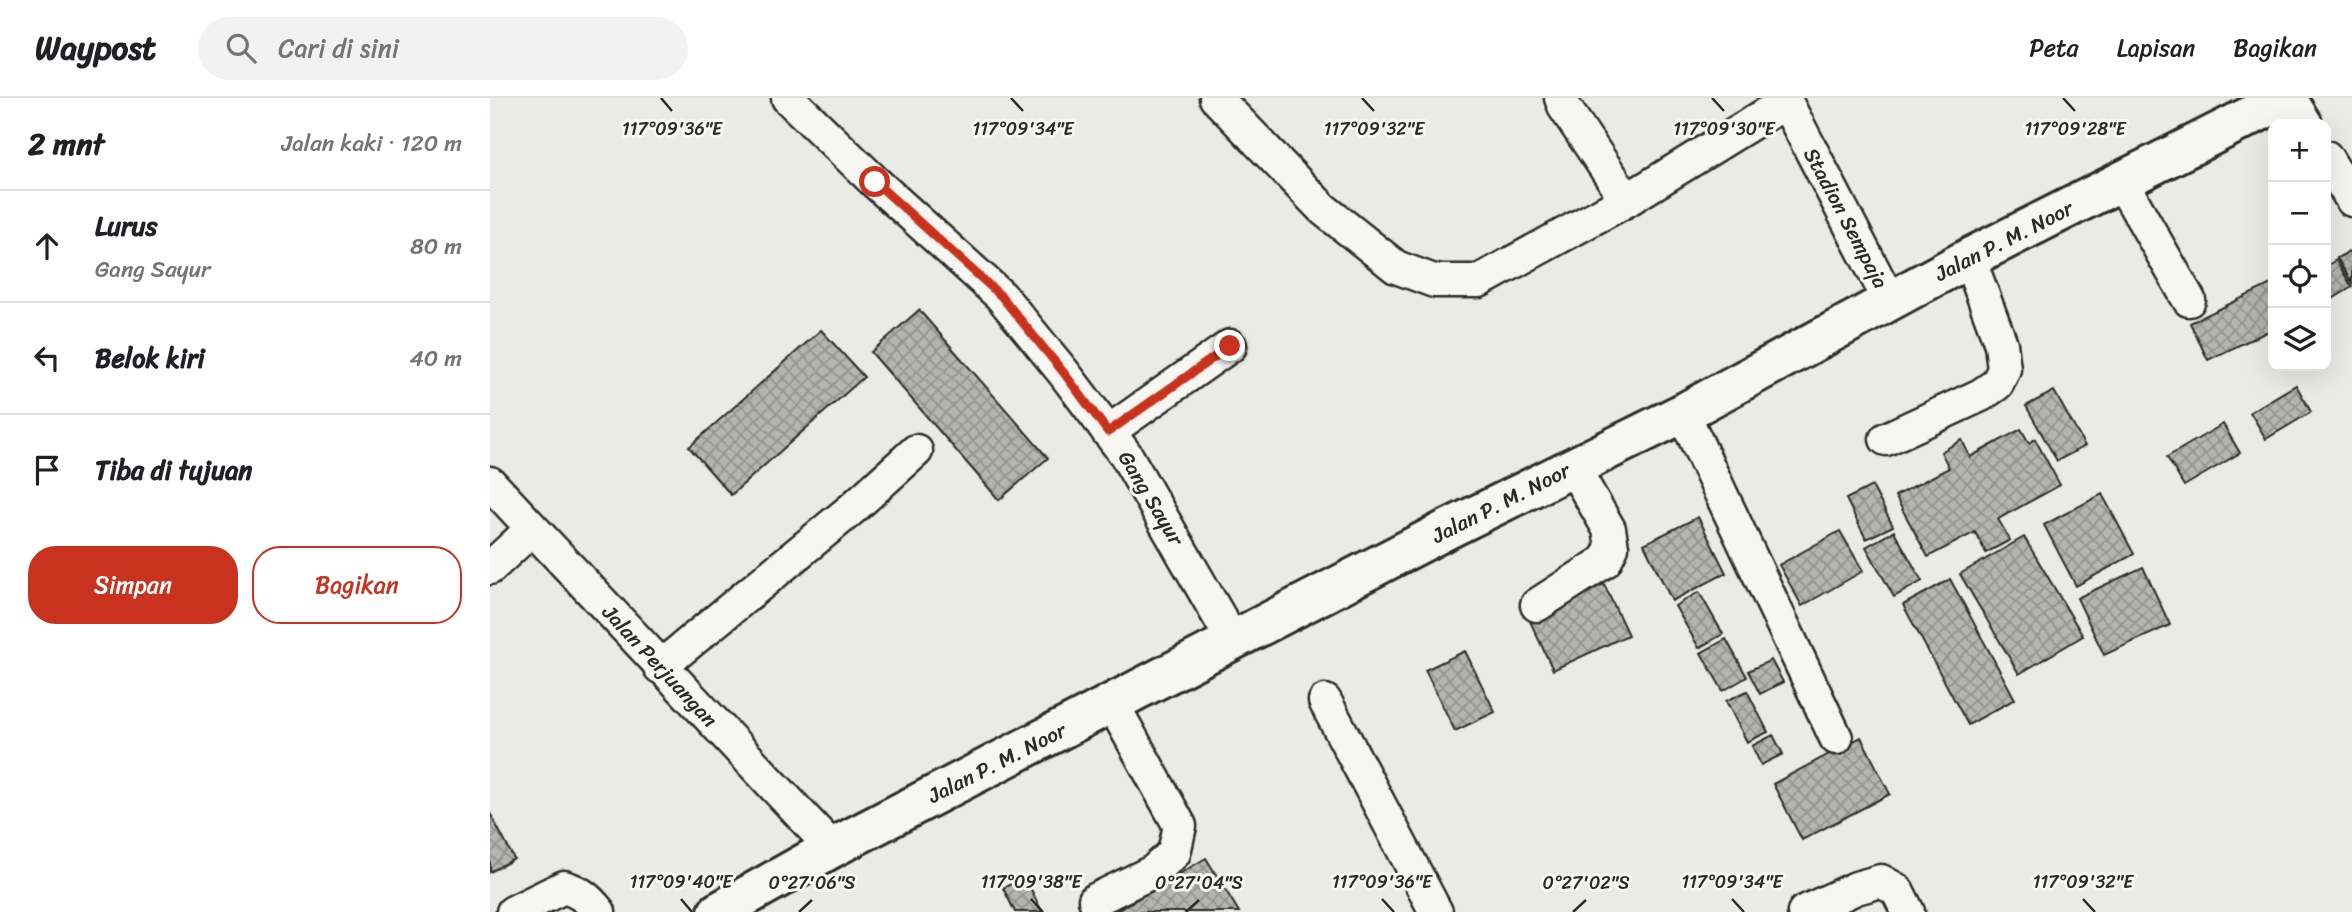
<!DOCTYPE html>
<html lang="id">
<meta charset="utf-8">
<style>
:root{--surface:#fff;--page:#f2f2f2;--text:#202124;--muted:#757577;--line:#e0e0e0;--accent:#c8321e}
body{margin:0;font-family:Sriracha,sans-serif;background:var(--page);color:var(--text)}
.controls{position:absolute;right:21px;top:21px;display:grid;overflow:hidden;border-radius:14px;box-shadow:0 7px 28px #0002}
.controls button{width:63px;height:63px;display:grid;place-items:center;padding:0;border:0;border-bottom:2px solid var(--line);background:var(--surface);color:var(--text);font:35px sans-serif}
.stop{position:absolute;width:21px;height:21px;margin:-16px;border:5px solid #c8321e;border-radius:50%;background:#fff}
.stop.end{background:#c8321e;border-color:#fff;box-shadow:0 2px 7px #0008}
.list{margin:0;padding:0;list-style:none}
h2{display:flex;justify-content:space-between;align-items:center;height:91px;margin:0;padding:0 28px;font-size:30px}
h2 small{font-size:23px;font-weight:400;color:var(--muted)}
.list li{display:grid;grid-template-columns:46px 1fr auto;gap:21px;align-items:center;box-sizing:border-box;height:112px;padding:0 28px;border-top:2px solid var(--line)}
.list b{display:block;font-size:26px;white-space:nowrap}
.list p{margin:0;font-size:23px;white-space:nowrap;color:var(--muted)}
.list em{font-size:23px;font-style:normal;color:var(--muted)}
.actions{display:flex;gap:14px;padding:21px 28px}
.actions a{flex:1;padding:16px 0;border:2px solid var(--accent);border-radius:28px;text-align:center;font-size:24px;color:var(--accent)}
.actions .main{background:var(--accent);color:#fff}
.icon{flex:none;width:38px;height:38px;fill:none;stroke:currentColor;stroke-width:2;stroke-linecap:round;stroke-linejoin:round}
.map{position:relative;flex:none;width:1862px;height:814px;overflow:hidden}
header{display:flex;align-items:center;gap:42px;box-sizing:border-box;height:98px;padding:0 35px;background:var(--surface);border-bottom:2px solid var(--line)}
header strong{font-size:33px}
nav{display:flex;gap:38px;margin-inline-start:auto;font-size:24px}
.search{width:490px;height:63px;background:var(--page);display:flex;align-items:center;gap:18px;box-sizing:border-box;padding:0 24px;border-radius:38px;color:var(--muted);font-size:26px}
main{display:flex}
aside{flex:1;background:var(--surface)}
.map>svg:first-child{display:block}
</style>
<header>
<strong>Waypost</strong>
<div class="search"><svg class="icon" aria-label="search" viewBox="0 0 24 24"><circle cx="10" cy="10" r="6"/><path d="M15 15l6 6"/></svg>Cari di sini</div>
<nav><a>Peta</a><a>Lapisan</a><a>Bagikan</a></nav>
</header>
<main>
<aside>
<h2>2 mnt<small>Jalan kaki · 120 m</small></h2>
<ul class="list">
<li><svg class="icon" aria-label="ahead" viewBox="0 0 24 24"><path d="M12 20V5M6 11l6-6 6 6"/></svg><div><b>Lurus</b><p>Gang Sayur</p></div><em>80 m</em></li>
<li><svg class="icon" aria-label="left" viewBox="0 0 24 24"><path d="M17 20v-9H6M10 6l-5 5 5 5"/></svg><div><b>Belok kiri</b></div><em>40 m</em></li>
<li><svg class="icon" aria-label="arrive" viewBox="0 0 24 24"><path d="M6 21V4h12l-3 4 3 4H6"/></svg><div><b>Tiba di tujuan</b></div></li>
</ul>
<div class="actions"><a class="main">Simpan</a><a>Bagikan</a></div>
</aside>
<div class="map">
<svg width="1862" height="814" viewBox="0 0 1862 814">
<defs>
<pattern id="building-cross-hatch" width="8" height="8" patternUnits="userSpaceOnUse" patternTransform="scale(1.75)"><rect width="8" height="8" fill="#b4b4b1"/><path d="M0 0l8 8M0 8l8-8" fill="none" stroke="#939390"/></pattern>
</defs>
<rect width="100%" height="100%" fill="#eaeae6"/>
<filter id="ink" filterUnits="userSpaceOnUse"><feTurbulence type="fractalNoise" baseFrequency=".0143" numOctaves="2"/><feDisplacementMap in="SourceGraphic" scale="14" xChannelSelector="R" yChannelSelector="G"/><feConvolveMatrix kernelMatrix="1 2 1 2 8 2 1 2 1" color-interpolation-filters="sRGB"/></filter>
<g filter="url(#ink)">
<g fill="url(#building-cross-hatch)" stroke="#2b2b2b" stroke-width="2">
<path d="M1862,152V185L1847,160Z"/>
<path d="M1846,162L1862,189L1836,205V168Z"/>
<path d="M1783,185V231L1718,262L1700,225Z"/>
<path d="M429,212L558,360L509,402L381,254Z"/>
<path d="M331,232L374,279L241,397L199,349Z"/>
<path d="M1806,287L1821,314L1776,341L1760,314Z"/>
<path d="M1564,293L1595,348L1567,363L1536,308Z"/>
<path d="M1733,326L1750,355L1694,388L1677,359Z"/>
<path d="M1531,331L1539,345L1545,341L1570,387L1508,421L1520,442L1496,455L1485,434L1438,459L1405,398L1459,370L1451,354L1472,342L1480,359Z"/>
<path d="M1382,388L1403,428L1376,441L1356,401Z"/>
<path d="M1612,396L1644,456L1586,488L1554,427Z"/>
<path d="M1208,419L1236,475L1182,503L1154,446Z"/>
<path d="M1350,433L1373,473L1312,508L1289,467Z"/>
<path d="M1404,433L1432,483L1404,499L1376,449Z"/>
<path d="M1534,439L1593,538L1529,576L1470,476Z"/>
<path d="M1653,469L1680,527L1614,557L1587,500Z"/>
<path d="M1460,481L1525,601L1478,627L1413,507Z"/>
<path d="M1114,486L1138,537L1063,572L1039,521Z"/>
<path d="M1209,494L1233,536L1209,550L1185,508Z"/>
<path d="M1236,541L1257,579L1233,593L1211,555Z"/>
<path d="M975,553L1005,614L965,633L935,572Z"/>
<path d="M1281,562L1293,584L1270,596L1258,573Z"/>
<path d="M1257,593L1278,634L1257,644L1236,603Z"/>
<path d="M1283,637L1293,656L1271,667L1262,648Z"/>
<path d="M1371,639L1400,696L1312,742L1283,686Z"/>
<path d="M0,715L24,761L0,774Z"/>
<path d="M716,760L749,814H625Z"/>
<path d="M535,779L552,814H525L513,790Z"/>
</g>
<g fill="none" stroke-linecap="round" stroke-linejoin="round">
<defs>
<g id="minor">
<path d="M298,0L385,84L511,198L574,275L636,357L743,543"/>
<path d="M726,0L833,111L906,169L944,183H989L1137,102L1296,4"/>
<path d="M1071,0L1075,10L1137,102"/>
<path d="M1294,0L1399,202"/>
<path d="M1800,0L1816,26"/>
<path d="M1836,59L1862,102"/>
<path d="M1631,83L1699,202"/>
<path d="M1193,315L1346,640"/>
<path d="M618,334L740,248"/>
<path d="M1396,341L1491,297L1507,286L1514,271L1511,246L1479,160"/>
<path d="M0,385L342,750"/>
<path d="M0,470L42,431"/>
<path d="M1047,507L1115,463L1122,449L1119,431L1083,369"/>
<path d="M170,569L363,410L426,353"/>
<path d="M835,603L946,814"/>
<path d="M605,802L664,773L684,755L690,728L622,605"/>
<path d="M23,814L74,789C90,794 98,800 109,814"/>
<path d="M1314,814L1366,790L1391,783L1407,792L1418,814"/>
</g>
<path id="highway" d="M228,814L342,750L954,433L1193,315L1479,160L1796,0"/>
</defs>
<use href="#minor" stroke="#2b2b2b" stroke-width="37"/>
<use href="#highway" stroke="#2b2b2b" stroke-width="44"/>
<use href="#minor" stroke="#f6f6f2" stroke-width="32"/>
<use href="#highway" stroke="#f6f6f2" stroke-width="38"/>
</g>
</g>
<g fill="none" stroke-linecap="round" stroke-linejoin="round" filter="url(#ink)">
<path stroke="#c8321e" stroke-width="9" d="M385,84L511,198L574,275L618,334L740,248"/>
</g>
<path fill="none" stroke="#2b2b2b" stroke-width="2.5" d="M171,0L182,13M521,0L533,13M872,0L884,13M1222,0L1234,13M1573,0L1585,13M191,801L202,814M541,801L553,814M892,801L904,814M1242,801L1254,814M1593,801L1605,814M309,814L322,802M696,814L709,802M1083,814L1096,802"/>
<g text-anchor="middle" stroke-width="6" stroke-linejoin="round" paint-order="stroke">
<g font-size="21" fill="#2b2b2b" stroke="#f6f6f2">
<text transform="translate(1356 120) rotate(62)" y="7">Stadion Sempaja</text>
<text transform="translate(1514 143) rotate(-27)" y="7">Jalan P. M. Noor</text>
<text transform="translate(661 400) rotate(59)" y="7">Gang Sayur</text>
<text transform="translate(1011 405) rotate(-27)" y="7">Jalan P. M. Noor</text>
<text transform="translate(170 568) rotate(47)" y="7">Jalan Perjuangan</text>
<text transform="translate(507 665) rotate(-27)" y="7">Jalan P. M. Noor</text>
</g>
</g>
<g font-size="18" text-anchor="middle" fill="#2b2b2b" stroke="#f6f6f2" stroke-width="6" stroke-linejoin="round" paint-order="stroke">
<text x="182" y="37">117°09'36"E</text>
<text x="533" y="37">117°09'34"E</text>
<text x="884" y="37">117°09'32"E</text>
<text x="1234" y="37">117°09'30"E</text>
<text x="1585" y="37">117°09'28"E</text>
<text x="191" y="790">117°09'40"E</text>
<text x="541" y="790">117°09'38"E</text>
<text x="892" y="790">117°09'36"E</text>
<text x="1242" y="790">117°09'34"E</text>
<text x="1593" y="790">117°09'32"E</text>
<text x="322" y="791">0°27'06"S</text>
<text x="709" y="791">0°27'04"S</text>
<text x="1096" y="791">0°27'02"S</text>
</g>
</svg>
<div class="controls">
<button>+</button>
<button>−</button>
<button><svg class="icon" aria-label="locate" viewBox="0 0 24 24"><circle cx="12" cy="12" r="6"/><path d="M12 2v4M12 18v4M2 12h4M18 12h4"/></svg></button>
<button><svg class="icon" aria-label="layers" viewBox="0 0 24 24"><path d="M12 4l9 5-9 5-9-5zM3 14l9 5 9-5"/></svg></button>
</div>
<div class="stop" style="left:385px;top:84px"></div>
<div class="stop end" style="left:740px;top:248px"></div>
</div>
</main>
